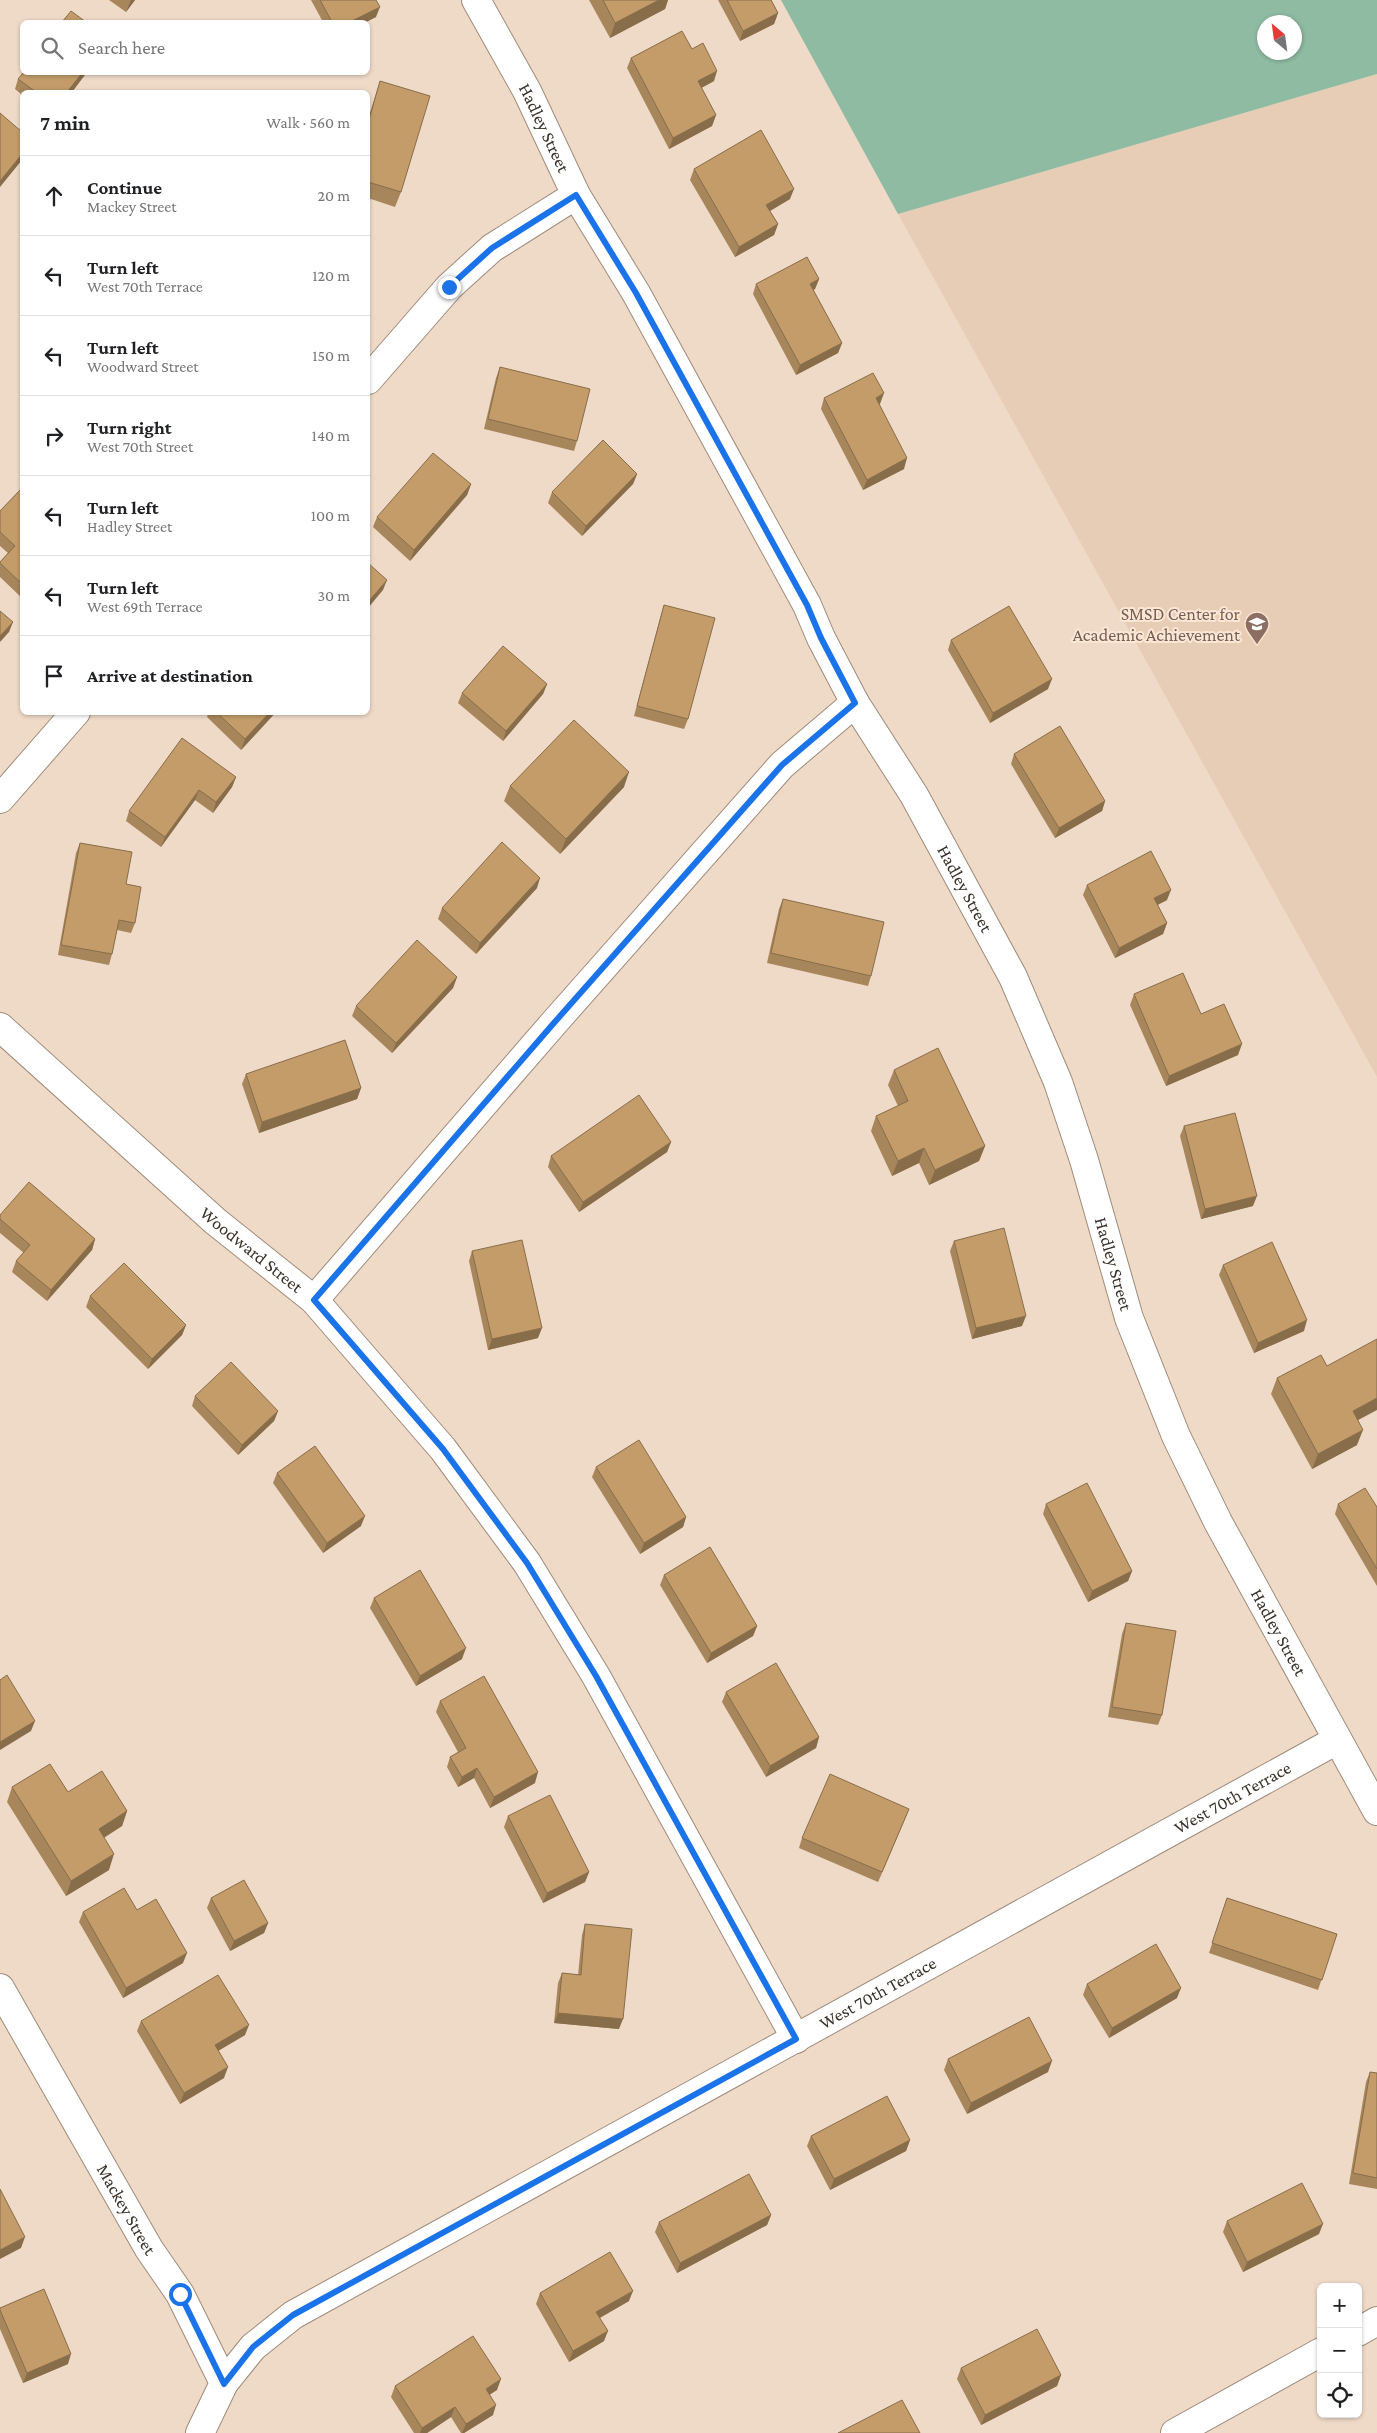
<!DOCTYPE html>
<meta charset="utf-8">
<style>
:root{--surface:#fff;--page:#f2f2f2;--text:#202124;--muted:#757577;--line:#e0e0e0}
body{margin:0;font-family:"Crimson Pro",serif;background:var(--page);color:var(--text)}
.controls{position:absolute;right:15px;bottom:15px;display:grid;overflow:hidden;border-radius:8px;box-shadow:0 1px 4px #0004}
.controls button{width:45px;height:45px;display:grid;place-items:center;padding:0;border:0;border-bottom:1px solid var(--line);background:var(--surface);color:var(--text);font:25px sans-serif}
.compass{position:absolute;left:1257px;top:15px;width:45px;height:45px;border-radius:50%;background:var(--surface);box-shadow:0 1px 4px #0004;rotate:331deg}
.stop{position:absolute;width:15px;height:15px;margin:-11px;border:4px solid #1a73e8;border-radius:50%;background:#fff}
.stop.end{background:#1a73e8;border-color:#fff;box-shadow:0 1px 5px #0008}
.list{margin:0;padding:0;list-style:none}
h2{display:flex;justify-content:space-between;align-items:center;height:65px;margin:0;padding:0 20px;font-size:21px}
h2 small{font-size:16px;font-weight:400;color:var(--muted)}
.list li{display:grid;grid-template-columns:32px 1fr auto;gap:15px;align-items:center;box-sizing:border-box;height:80px;padding:0 20px;border-top:1px solid var(--line)}
.list b{display:block;font-size:19px;white-space:nowrap}
.list p{margin:0;font-size:16px;white-space:nowrap;color:var(--muted)}
.list em{font-size:16px;font-style:normal;color:var(--muted)}
.icon{flex:none;width:28px;height:28px;fill:none;stroke:currentColor;stroke-width:2;stroke-linecap:round;stroke-linejoin:round}
.map{position:relative;flex:none;width:1377px;height:2433px;overflow:hidden}
.search{position:absolute;background:var(--surface);box-shadow:0 1px 4px #0004;left:20px;top:20px;width:350px;height:55px;display:flex;align-items:center;gap:12px;box-sizing:border-box;padding:0 18px;border-radius:8px;color:var(--muted);font-size:19px}
.panel{position:absolute;background:var(--surface);box-shadow:0 1px 4px #0004;left:20px;top:90px;width:350px;height:625px;border-radius:8px}
.map>svg:first-child{display:block}
</style>
<div class="map">
<svg width="1377" height="2433" viewBox="0 0 1377 2433">
<rect width="100%" height="100%" fill="#efdac8"/>
<path fill="#e7cdb6" d="M1377,74V1077L898,214Z"/>
<path fill="#8ebba2" fill-rule="evenodd" d="M781,0H1377V74L898,214ZM1264,22H1294V52H1264Z"/>
<g fill="none" stroke-linecap="round" stroke-linejoin="round">
<defs>
<g id="street">
<path id="s1" d="M476,0L527,91L576,195L636,293L807,605L821,638L855,703L914,795L1013,977L1058,1082L1084,1160L1129,1318L1176,1436L1218,1522L1377,1811"/>
<path d="M368,380L449,287L492,248L576,195"/>
<path d="M0,799L76,712"/>
<path id="s2" d="M0,1027L215,1221L314,1300L443,1449L527,1563L596,1676L796,2039"/>
<path d="M314,1300L553,1024L782,765L855,703"/>
<path id="s3" d="M0,1988L149,2249L180,2294L224,2383L200,2433"/>
<path id="s4" d="M224,2383L253,2347L293,2315L1337,1740"/>
</g>
<g id="secondary">
<path d="M1358,2332L1377,2321"/>
<path d="M1175,2433L1321,2352"/>
</g>
</defs>
<use href="#street" stroke="#9e8b7a" stroke-width="30"/>
<use href="#secondary" stroke="#9e8b7a" stroke-width="30"/>
<use href="#street" stroke="#fff" stroke-width="28"/>
<use href="#secondary" stroke="#fff" stroke-width="28"/>
</g>
<g fill="#a8865b">
<path d="M109,0H135L126,12Z"/>
<path d="M311,0H376V17L366,22H323Z"/>
<path d="M589,0H668L665,9L610,38Z"/>
<path d="M718,0H771L778,13L774,24L740,41Z"/>
<path d="M692,49L714,81L701,88L716,115L712,126L669,149L627,68L631,58Z"/>
<path d="M24,72H87L72,92H22V95L15,89L18,79Z"/>
<path d="M380,81L401,192L395,207L368,198V119Z"/>
<path d="M694,169L790,199L770,211L778,224L774,235L735,257L690,180Z"/>
<path d="M819,279L815,289L813,290L842,343L838,353L796,375L753,294L756,284Z"/>
<path d="M500,367L577,441L574,451L484,429L496,378Z"/>
<path d="M824,398L880,404H879L904,469L863,490L821,409Z"/>
<path d="M637,474L633,484L582,536L548,503L552,492Z"/>
<path d="M471,484L467,495L410,561L373,527L377,517Z"/>
<path d="M22,488V598L0,577V562L8,553L0,546V511Z"/>
<path d="M664,605L688,719L684,729L634,716L661,615Z"/>
<path d="M951,640L1048,689L990,723L948,650Z"/>
<path d="M547,684L543,694L503,741L458,703L462,693Z"/>
<path d="M209,712H276L241,750L207,717Z"/>
<path d="M1014,754L1105,801L1102,811L1055,838L1011,764Z"/>
<path d="M236,777L232,787L213,813L195,800L161,847L126,821L129,811Z"/>
<path d="M510,786L624,787L560,854L504,801Z"/>
<path d="M80,843L126,884L135,923L131,933L117,930L112,954L109,965L58,955L76,853Z"/>
<path d="M1087,885L1167,900L1157,905L1167,923L1163,934L1115,958L1083,895Z"/>
<path d="M537,888L476,954L438,919L442,908Z"/>
<path d="M783,899L871,976L868,986L767,963L779,909Z"/>
<path d="M457,977L453,988L392,1053L352,1016L356,1006Z"/>
<path d="M1134,994L1201,1014L1238,1055L1166,1086L1130,1005Z"/>
<path d="M894,1070L985,1146L979,1161L929,1185L919,1163L892,1176L871,1131L876,1116L898,1106L888,1085Z"/>
<path d="M246,1074L361,1088L357,1099L259,1133L242,1084Z"/>
<path d="M1184,1126L1253,1206L1201,1219L1180,1136Z"/>
<path d="M671,1142L667,1152L579,1212L548,1167L551,1156Z"/>
<path d="M0,1215L95,1239L92,1250L47,1301L12,1272L16,1261L24,1253L0,1233Z"/>
<path d="M954,1241L1022,1326L972,1339L950,1251Z"/>
<path d="M472,1251L538,1338L488,1350L469,1261Z"/>
<path d="M1223,1265L1304,1331L1254,1353L1219,1275Z"/>
<path d="M90,1296L186,1325L182,1335L148,1369L86,1307Z"/>
<path d="M1277,1378L1357,1445L1312,1469L1271,1394Z"/>
<path d="M195,1396L278,1411L274,1421L238,1455L192,1406Z"/>
<path d="M596,1467L686,1517L683,1527L640,1554L592,1477Z"/>
<path d="M277,1473L361,1526L323,1553L273,1483Z"/>
<path d="M1046,1504L1132,1571L1128,1581L1088,1602L1043,1514Z"/>
<path d="M1338,1504L1377,1507V1586L1335,1514Z"/>
<path d="M664,1575L757,1626L753,1636L707,1663L660,1585Z"/>
<path d="M374,1598L462,1659L416,1686L370,1608Z"/>
<path d="M1126,1623L1162,1715L1158,1725L1108,1717L1122,1634Z"/>
<path d="M726,1692L819,1737L816,1748L766,1777L722,1702Z"/>
<path d="M440,1701L535,1783L490,1808L474,1778L458,1787L447,1767L450,1757L458,1752L436,1712Z"/>
<path d="M12,1787L68,1792L127,1811L122,1826L104,1838L109,1870L66,1896L7,1802Z"/>
<path d="M909,1809L878,1882L799,1848L802,1838Z"/>
<path d="M508,1816L589,1872L585,1882L543,1903L504,1827Z"/>
<path d="M211,1898L268,1923L264,1933L230,1951L207,1908Z"/>
<path d="M1227,1898L1337,1934L1318,1990L1209,1953Z"/>
<path d="M83,1912L183,1963L123,1998L79,1922Z"/>
<path d="M585,1924L619,2029L554,2023L558,1983L562,1973L578,1975L582,1935Z"/>
<path d="M1087,1984L1177,1998L1109,2038L1083,1995Z"/>
<path d="M141,2021L245,2035L218,2051L224,2078L180,2104L137,2031Z"/>
<path d="M948,2059L1048,2072L967,2114L944,2070Z"/>
<path d="M1370,2072L1377,2073V2189L1349,2184L1366,2082Z"/>
<path d="M811,2136L910,2140L906,2151L830,2190L807,2146Z"/>
<path d="M771,2215L767,2225L677,2273L655,2232L659,2222Z"/>
<path d="M1227,2221L1319,2234L1243,2272L1223,2232Z"/>
<path d="M540,2293L629,2301L600,2318L604,2341L569,2362L536,2304Z"/>
<path d="M0,2308L68,2364L23,2383L0,2329Z"/>
<path d="M961,2368L1061,2375L1057,2386L981,2425L957,2379Z"/>
<path d="M395,2386L497,2390L490,2394L493,2415L464,2433H461L451,2417L427,2433H414L391,2397Z"/>
</g>
<g fill="#886d4a">
<path d="M131,0H135L126,12L130,2Z"/>
<path d="M659,0H668L665,9L610,38L615,23Z"/>
<path d="M380,7L376,17L366,22H350Z"/>
<path d="M778,13L774,24L740,41L743,31Z"/>
<path d="M717,71L714,81L694,92L698,81Z"/>
<path d="M83,72H87L72,92H67Z"/>
<path d="M716,115L712,126L669,149L673,138Z"/>
<path d="M22,154V160L0,187V181Z"/>
<path d="M794,189L790,199L763,215L766,205Z"/>
<path d="M778,224L774,235L735,257L739,247Z"/>
<path d="M819,279L815,289L806,294L810,284Z"/>
<path d="M842,343L838,353L796,375L800,365Z"/>
<path d="M884,393L880,404L872,408L876,398Z"/>
<path d="M907,458L904,469L863,490L867,480Z"/>
<path d="M637,474L633,484L582,536L586,526Z"/>
<path d="M471,484L467,495L410,561L414,550Z"/>
<path d="M387,580L383,590L368,608V602Z"/>
<path d="M13,622L9,632L0,642V636Z"/>
<path d="M1052,679L1048,689L990,723L993,713Z"/>
<path d="M547,684L543,694L503,741L506,731Z"/>
<path d="M270,712H276L241,750L245,739Z"/>
<path d="M629,772L624,787L560,854L566,839Z"/>
<path d="M236,777L232,787L213,813L216,802Z"/>
<path d="M199,790L195,800L161,847L165,837Z"/>
<path d="M1105,801L1102,811L1055,838L1059,828Z"/>
<path d="M540,878L537,888L476,954L480,943Z"/>
<path d="M1171,890L1167,900L1150,909L1154,898Z"/>
<path d="M1167,923L1163,934L1115,958L1119,948Z"/>
<path d="M457,977L453,988L392,1053L396,1043Z"/>
<path d="M1242,1044L1238,1055L1166,1086L1169,1076Z"/>
<path d="M361,1088L357,1099L259,1133L262,1122Z"/>
<path d="M671,1142L667,1152L579,1212L583,1202Z"/>
<path d="M985,1146L979,1161L929,1185L935,1170Z"/>
<path d="M924,1148L919,1163L892,1176L898,1161Z"/>
<path d="M1257,1196L1253,1206L1201,1219L1205,1209Z"/>
<path d="M95,1239L92,1250L47,1301L51,1290Z"/>
<path d="M1026,1316L1022,1326L972,1339L976,1328Z"/>
<path d="M1307,1320L1304,1331L1254,1353L1258,1343Z"/>
<path d="M186,1325L182,1335L148,1369L152,1359Z"/>
<path d="M542,1328L538,1338L488,1350L492,1339Z"/>
<path d="M1377,1398V1410L1347,1426L1353,1411Z"/>
<path d="M278,1411L274,1421L238,1455L242,1445Z"/>
<path d="M1363,1430L1357,1445L1312,1469L1318,1454Z"/>
<path d="M365,1516L361,1526L323,1553L327,1543Z"/>
<path d="M686,1517L683,1527L640,1554L644,1543Z"/>
<path d="M1132,1571L1128,1581L1088,1602L1092,1591Z"/>
<path d="M757,1626L753,1636L707,1663L711,1653Z"/>
<path d="M466,1648L462,1659L416,1686L420,1676Z"/>
<path d="M35,1721L31,1731L0,1750V1742Z"/>
<path d="M819,1737L816,1748L766,1777L770,1766Z"/>
<path d="M477,1768L474,1778L458,1787L462,1777Z"/>
<path d="M538,1772L535,1783L490,1808L494,1797Z"/>
<path d="M909,1809L905,1819L878,1882L882,1872Z"/>
<path d="M127,1811L122,1826L93,1844L99,1829Z"/>
<path d="M114,1854L109,1870L66,1896L71,1881Z"/>
<path d="M589,1872L585,1882L543,1903L547,1893Z"/>
<path d="M268,1923L264,1933L230,1951L234,1941Z"/>
<path d="M187,1953L183,1963L123,1998L126,1988Z"/>
<path d="M1181,1988L1177,1998L1109,2038L1112,2028Z"/>
<path d="M558,2013L623,2019L619,2029L554,2023Z"/>
<path d="M249,2025L245,2035L211,2055L215,2045Z"/>
<path d="M1052,2061L1048,2072L967,2114L971,2103Z"/>
<path d="M228,2067L224,2078L180,2104L184,2093Z"/>
<path d="M910,2140L906,2151L830,2190L834,2179Z"/>
<path d="M771,2215L767,2225L677,2273L680,2263Z"/>
<path d="M1323,2224L1319,2234L1243,2272L1247,2262Z"/>
<path d="M25,2237L21,2248L0,2259V2250Z"/>
<path d="M633,2291L629,2301L592,2322L596,2312Z"/>
<path d="M608,2331L604,2341L569,2362L573,2351Z"/>
<path d="M71,2354L68,2364L23,2383L27,2373Z"/>
<path d="M1061,2375L1057,2386L981,2425L985,2415Z"/>
<path d="M501,2379L497,2390L483,2399L486,2389Z"/>
<path d="M496,2405L493,2415L464,2433H462L466,2424Z"/>
<path d="M455,2407L451,2417L427,2433H420L422,2428Z"/>
</g>
<g fill="#c39c6a" stroke="#886d4a">
<path d="M320,0H376L380,7L350,22H332Z"/>
<path d="M603,0H659L615,23Z"/>
<path d="M727,0H771L778,13L743,31Z"/>
<path d="M71,11L86,22H62Z"/>
<path d="M682,31L692,49L703,43L717,71L698,81L716,115L673,138L631,58Z"/>
<path d="M24,72H83L67,92H36L18,79Z"/>
<path d="M380,81L430,96L401,192L368,182V123Z"/>
<path d="M0,113L22,132V154L0,181Z"/>
<path d="M761,130L794,189L766,205L778,224L739,247L694,169Z"/>
<path d="M807,257L819,279L810,284L842,343L800,365L756,284Z"/>
<path d="M500,367L590,389L577,441L488,419Z"/>
<path d="M873,373L884,393L876,398L907,458L867,480L824,398Z"/>
<path d="M603,440L637,474L586,526L552,492Z"/>
<path d="M433,453L471,484L414,550L377,517Z"/>
<path d="M22,488V584L0,563V562L15,546L0,532V511Z"/>
<path d="M368,563L387,580L368,602Z"/>
<path d="M664,605L715,618L688,719L637,706Z"/>
<path d="M1009,606L1052,679L993,713L951,640Z"/>
<path d="M0,611L13,622L0,636Z"/>
<path d="M503,646L547,684L506,731L462,693Z"/>
<path d="M216,712H270L245,739Z"/>
<path d="M574,720L629,772L566,839L510,786Z"/>
<path d="M1060,726L1105,801L1059,828L1014,754Z"/>
<path d="M182,738L236,777L216,802L199,790L165,837L129,811Z"/>
<path d="M502,842L540,878L480,943L442,908Z"/>
<path d="M80,843L132,852L126,884L141,887L135,923L119,920L112,954L61,945Z"/>
<path d="M1151,851L1171,890L1154,898L1167,923L1119,948L1087,885Z"/>
<path d="M783,899L884,922L871,976L771,953Z"/>
<path d="M417,940L457,977L396,1043L356,1006Z"/>
<path d="M1183,973L1201,1014L1224,1004L1242,1044L1169,1076L1134,994Z"/>
<path d="M345,1040L361,1088L262,1122L246,1074Z"/>
<path d="M938,1048L985,1146L935,1170L924,1148L898,1161L876,1116L908,1101L894,1070Z"/>
<path d="M639,1095L671,1142L583,1202L551,1156Z"/>
<path d="M1235,1113L1257,1196L1205,1209L1184,1126Z"/>
<path d="M29,1182L95,1239L51,1290L16,1261L30,1245L0,1219V1215Z"/>
<path d="M1004,1228L1026,1316L976,1328L954,1241Z"/>
<path d="M522,1240L542,1328L492,1339L472,1251Z"/>
<path d="M1272,1242L1307,1320L1258,1343L1223,1265Z"/>
<path d="M124,1263L186,1325L152,1359L90,1296Z"/>
<path d="M1377,1339V1398L1353,1411L1363,1430L1318,1454L1277,1378L1321,1355L1327,1366Z"/>
<path d="M231,1362L278,1411L242,1445L195,1396Z"/>
<path d="M639,1440L686,1517L644,1543L596,1467Z"/>
<path d="M315,1446L365,1516L327,1543L277,1473Z"/>
<path d="M1087,1483L1132,1571L1092,1591L1046,1504Z"/>
<path d="M1365,1488L1377,1507V1569L1338,1504Z"/>
<path d="M710,1547L757,1626L711,1653L664,1575Z"/>
<path d="M420,1570L466,1648L420,1676L374,1598Z"/>
<path d="M1126,1623L1176,1631L1162,1715L1112,1707Z"/>
<path d="M776,1663L819,1737L770,1766L726,1692Z"/>
<path d="M7,1675L35,1721L0,1742V1680Z"/>
<path d="M484,1676L538,1772L494,1797L477,1768L462,1777L450,1757L466,1748L440,1701Z"/>
<path d="M50,1764L68,1792L102,1771L127,1811L99,1829L114,1854L71,1881L12,1787Z"/>
<path d="M830,1774L909,1809L882,1872L802,1838Z"/>
<path d="M550,1795L589,1872L547,1893L508,1816Z"/>
<path d="M244,1880L268,1923L234,1941L211,1898Z"/>
<path d="M124,1888L137,1910L156,1899L187,1953L126,1988L83,1912Z"/>
<path d="M1227,1898L1337,1934L1322,1980L1212,1943Z"/>
<path d="M585,1924L632,1929L623,2019L558,2013L562,1973L581,1975Z"/>
<path d="M1156,1944L1181,1988L1112,2028L1087,1984Z"/>
<path d="M218,1975L249,2025L215,2045L228,2067L184,2093L141,2021Z"/>
<path d="M1029,2017L1052,2061L971,2103L948,2059Z"/>
<path d="M1370,2072L1377,2073V2178L1353,2173Z"/>
<path d="M887,2096L910,2140L834,2179L811,2136Z"/>
<path d="M749,2174L771,2215L680,2263L659,2222Z"/>
<path d="M1302,2183L1323,2224L1247,2262L1227,2221Z"/>
<path d="M0,2189L25,2237L0,2250Z"/>
<path d="M610,2252L633,2291L596,2312L608,2331L573,2351L540,2293Z"/>
<path d="M44,2289L71,2354L27,2373L0,2310V2308Z"/>
<path d="M1037,2329L1061,2375L985,2415L961,2368Z"/>
<path d="M473,2336L501,2379L486,2389L496,2405L466,2424L455,2407L422,2428L395,2386Z"/>
<path d="M902,2400L920,2433H838Z"/>
</g>
<g fill="none" stroke-linecap="round" stroke-linejoin="round">
<path stroke="#1a73e8" stroke-width="6" d="M180,2294L224,2384L253,2347L293,2315L796,2039L596,1676L527,1563L443,1449L314,1300L553,1024L782,765L855,703L821,638L807,605L636,293L576,195L492,248L449,287"/>
</g>
<defs>
<symbol id="school-pin" viewBox="-11 -11 22 30"><path d="M0 17L-7.5 6A9.5 9.5 0 1 1 7.5 6Z" fill="#8d6e63" stroke="#fce7d5"/><path d="M0-5L7-2L0 1L-7-2ZM-4 1L0 2.5L4 1V4Q0 6-4 4Z" fill="#fff"/></symbol>
</defs>
<g fill-rule="evenodd">
<use href="#school-pin" x="1243" y="610" width="28" height="38"/>
</g>
<g text-anchor="middle" stroke-width="4" stroke-linejoin="round" paint-order="stroke">
<g font-size="18" fill="#39312a" stroke="#fce7d5">
<text dy="6" stroke="none"><textPath href="#s1" startOffset="145">Hadley Street</textPath></text>
<text dy="6" stroke="none"><textPath href="#s1" startOffset="1015">Hadley Street</textPath></text>
<text dy="6" stroke="none"><textPath href="#s2" startOffset="336">Woodward Street</textPath></text>
<text dy="6" stroke="none"><textPath href="#s1" startOffset="1420">Hadley Street</textPath></text>
<text dy="6" stroke="none"><textPath href="#s1" startOffset="1825">Hadley Street</textPath></text>
<text dy="6" stroke="none"><textPath href="#s4" startOffset="1170">West 70th Terrace</textPath></text>
<text dy="6" stroke="none"><textPath href="#s4" startOffset="765">West 70th Terrace</textPath></text>
<text dy="6" stroke="none"><textPath href="#s3" startOffset="255">Mackey Street</textPath></text>
</g>
<g font-size="18" fill="#785e54" stroke="#fce7d5" text-anchor="end">
<text x="1240" y="620">SMSD Center for<tspan x="1240" dy="21">Academic Achievement</tspan></text>
</g>
</g>
</svg>
<div class="controls">
<button>+</button>
<button>−</button>
<button><svg class="icon" aria-label="locate" viewBox="0 0 24 24"><circle cx="12" cy="12" r="6"/><path d="M12 2v4M12 18v4M2 12h4M18 12h4"/></svg></button>
</div>
<svg class="compass" viewBox="-18 -18 36 36"><path d="M0-13l5 13h-10z" fill="#e53935"/><path d="M0 13l5-13h-10z" fill="#757577"/></svg>
<div class="stop" style="left:180px;top:2294px"></div>
<div class="stop end" style="left:449px;top:287px"></div>
<div class="search"><svg class="icon" aria-label="search" viewBox="0 0 24 24"><circle cx="10" cy="10" r="6"/><path d="M15 15l6 6"/></svg>Search here</div>
<section class="panel">
<h2>7 min<small>Walk · 560 m</small></h2>
<ul class="list">
<li><svg class="icon" aria-label="ahead" viewBox="0 0 24 24"><path d="M12 20V5M6 11l6-6 6 6"/></svg><div><b>Continue</b><p>Mackey Street</p></div><em>20 m</em></li>
<li><svg class="icon" aria-label="left" viewBox="0 0 24 24"><path d="M17 20v-9H6M10 6l-5 5 5 5"/></svg><div><b>Turn left</b><p>West 70th Terrace</p></div><em>120 m</em></li>
<li><svg class="icon" aria-label="left" viewBox="0 0 24 24"><path d="M17 20v-9H6M10 6l-5 5 5 5"/></svg><div><b>Turn left</b><p>Woodward Street</p></div><em>150 m</em></li>
<li><svg class="icon" aria-label="right" viewBox="0 0 24 24"><path d="M7 20v-9h11M14 6l5 5-5 5"/></svg><div><b>Turn right</b><p>West 70th Street</p></div><em>140 m</em></li>
<li><svg class="icon" aria-label="left" viewBox="0 0 24 24"><path d="M17 20v-9H6M10 6l-5 5 5 5"/></svg><div><b>Turn left</b><p>Hadley Street</p></div><em>100 m</em></li>
<li><svg class="icon" aria-label="left" viewBox="0 0 24 24"><path d="M17 20v-9H6M10 6l-5 5 5 5"/></svg><div><b>Turn left</b><p>West 69th Terrace</p></div><em>30 m</em></li>
<li><svg class="icon" aria-label="arrive" viewBox="0 0 24 24"><path d="M6 21V4h12l-3 4 3 4H6"/></svg><div><b>Arrive at destination</b></div></li>
</ul>
</section>
</div>
